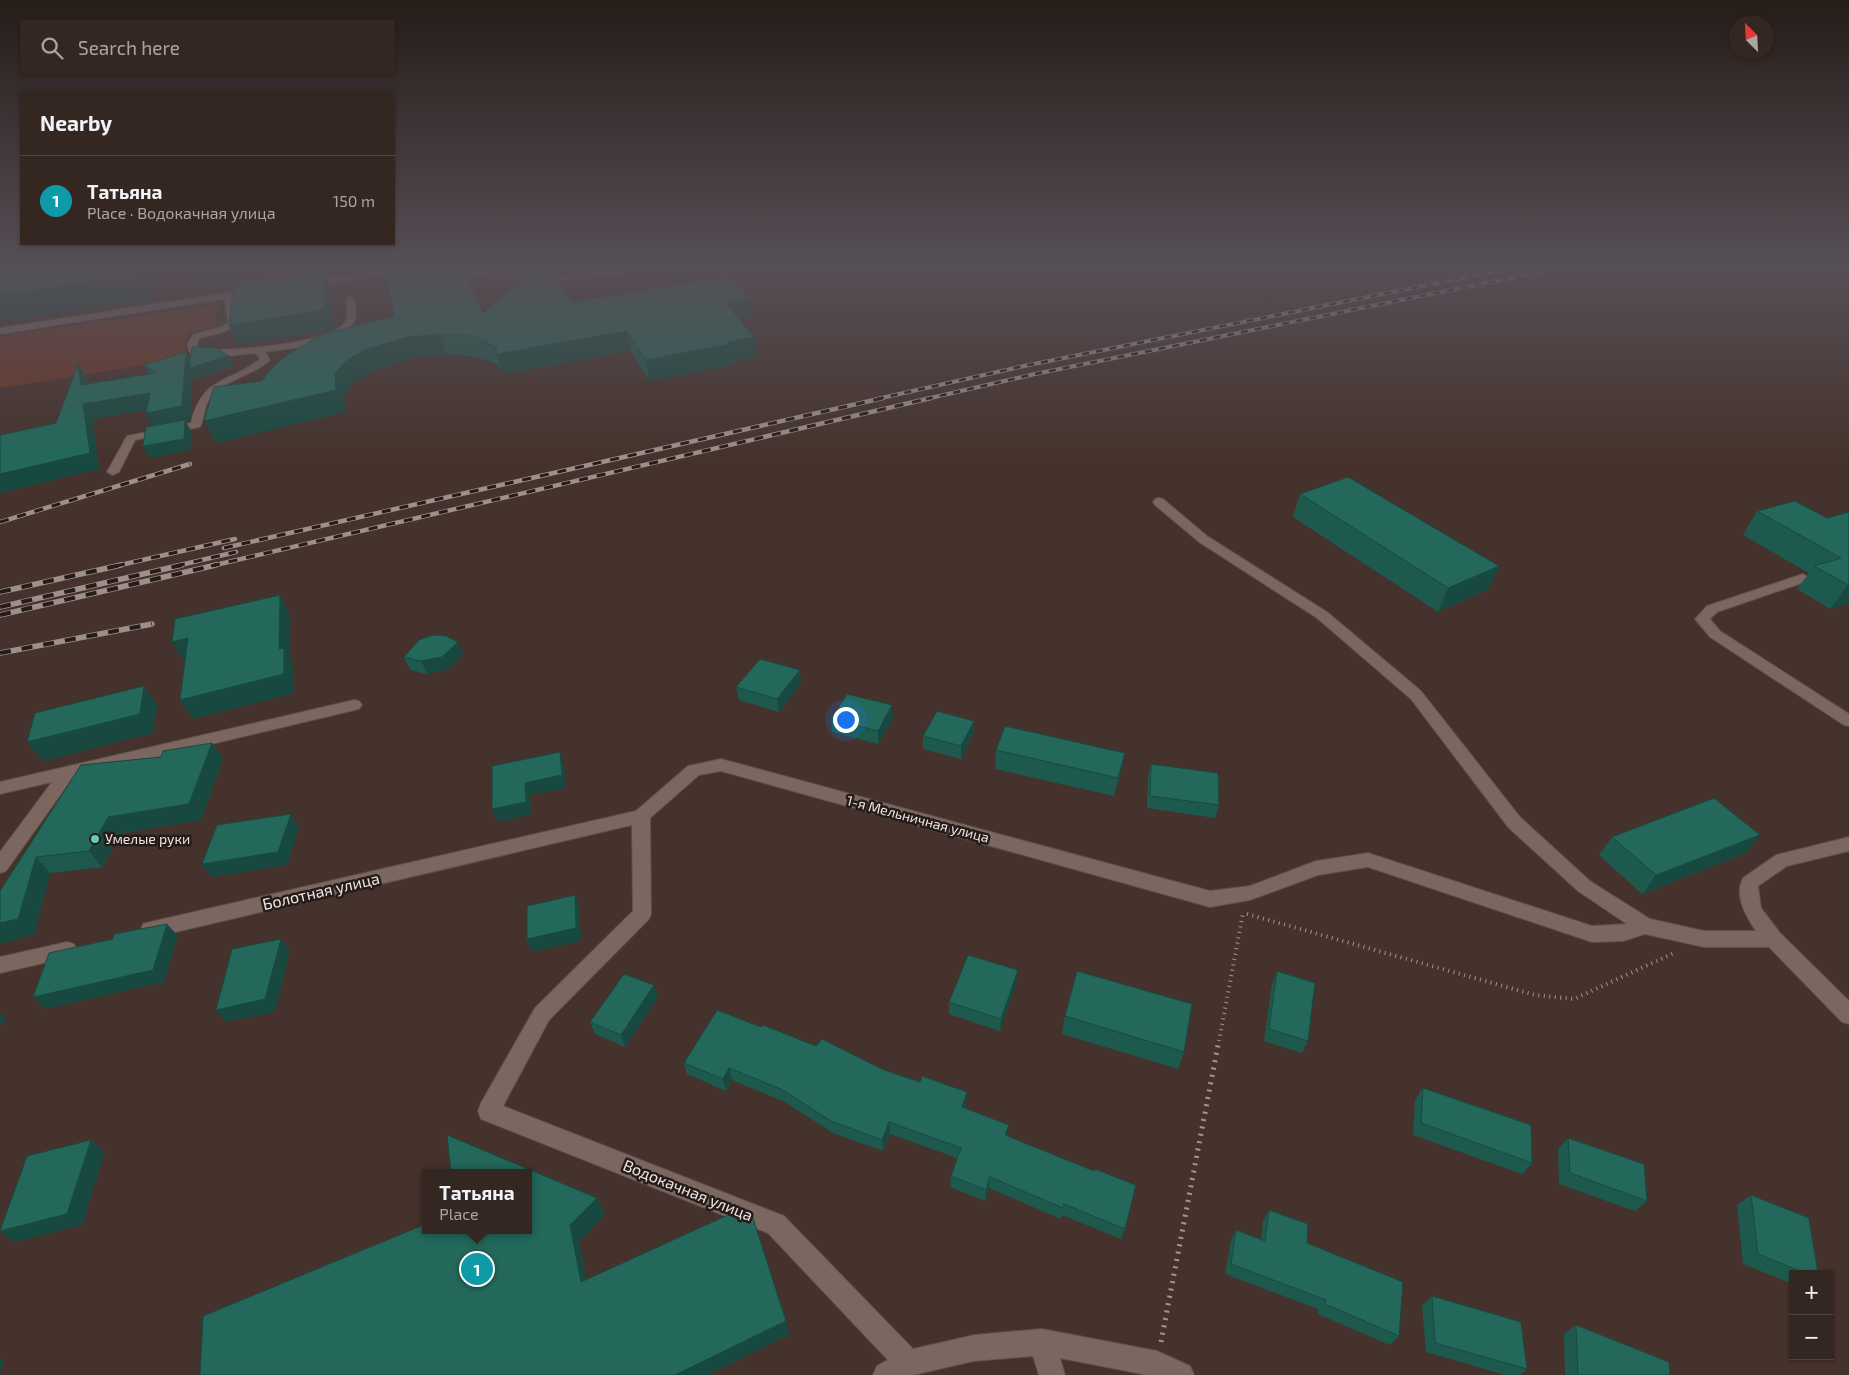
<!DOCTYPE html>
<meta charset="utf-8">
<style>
:root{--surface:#342621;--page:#3c2e2a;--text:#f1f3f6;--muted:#a9a5a5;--line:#4e433f;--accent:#5eceb7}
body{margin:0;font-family:"Exo 2",sans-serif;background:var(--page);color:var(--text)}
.controls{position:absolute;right:15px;bottom:15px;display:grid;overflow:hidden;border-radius:0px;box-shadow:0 1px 4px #0004}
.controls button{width:45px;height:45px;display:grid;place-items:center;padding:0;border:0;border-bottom:1px solid var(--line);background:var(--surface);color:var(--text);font:25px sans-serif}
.compass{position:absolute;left:1729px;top:15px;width:45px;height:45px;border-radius:50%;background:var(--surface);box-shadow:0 1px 4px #0004;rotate:336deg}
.you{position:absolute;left:845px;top:719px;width:18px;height:18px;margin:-12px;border:4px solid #fff;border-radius:50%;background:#1a73e8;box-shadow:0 0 0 8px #1a73e833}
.badge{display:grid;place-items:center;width:32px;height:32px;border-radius:50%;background:var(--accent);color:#fff;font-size:16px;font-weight:700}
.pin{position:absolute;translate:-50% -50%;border:2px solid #fff;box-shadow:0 1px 5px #0006}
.popup{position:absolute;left:422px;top:1169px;width:110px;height:65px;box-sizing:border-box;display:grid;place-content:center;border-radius:0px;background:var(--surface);filter:drop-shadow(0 1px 4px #0005);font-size:16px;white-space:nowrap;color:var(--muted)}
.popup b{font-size:19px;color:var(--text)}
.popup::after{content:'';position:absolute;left:50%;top:100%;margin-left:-10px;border:10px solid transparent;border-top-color:var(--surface)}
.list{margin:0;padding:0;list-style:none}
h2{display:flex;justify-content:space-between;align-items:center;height:65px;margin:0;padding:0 20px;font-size:21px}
h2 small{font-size:16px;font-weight:400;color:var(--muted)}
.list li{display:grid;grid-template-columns:32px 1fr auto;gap:15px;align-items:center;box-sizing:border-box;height:90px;padding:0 20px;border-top:1px solid var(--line)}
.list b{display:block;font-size:19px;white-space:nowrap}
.list p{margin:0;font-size:16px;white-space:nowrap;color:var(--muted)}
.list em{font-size:16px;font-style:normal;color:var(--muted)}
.icon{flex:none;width:28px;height:28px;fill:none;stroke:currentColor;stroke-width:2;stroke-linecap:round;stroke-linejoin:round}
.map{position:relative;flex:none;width:1849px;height:1375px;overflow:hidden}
.search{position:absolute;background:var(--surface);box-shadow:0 1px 4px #0004;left:20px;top:20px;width:375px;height:55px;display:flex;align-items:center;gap:12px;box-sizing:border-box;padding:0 18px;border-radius:0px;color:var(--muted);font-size:19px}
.panel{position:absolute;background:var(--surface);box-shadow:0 1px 4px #0004;left:20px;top:90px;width:375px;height:155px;border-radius:0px}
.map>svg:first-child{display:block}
</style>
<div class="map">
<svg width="1849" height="1375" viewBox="0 0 1849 1375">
<rect width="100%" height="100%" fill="#45322c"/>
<g fill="#6b3626">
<path d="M263,267H328L329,268L264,278Z"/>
<path d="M507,267H553L550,272L525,274L498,271Z"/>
<path d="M218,304L215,328L187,333L183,359L0,388V336Z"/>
</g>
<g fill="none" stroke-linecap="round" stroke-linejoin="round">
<defs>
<g id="minor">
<path d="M404,267H423L419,269L307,287L303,284L307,281Z"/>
<path d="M455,267H463L466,271L540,276L618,271L622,273L618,275L540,282L463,275H460Z"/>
<path d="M252,289L256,292L255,294L233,298L238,323C228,333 214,334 200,338L197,344L199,350C225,351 332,345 345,322C349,316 346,306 346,299L350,296L354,299C355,307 358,318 352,325C339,344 287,349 265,352L270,360L268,362C251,376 220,381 208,401C204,409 204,419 200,427L135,440L119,472L113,475L107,472L127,436L191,423C202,376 228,384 260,359L256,353C242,354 200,361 190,353L187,344L194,334L221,327L228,322L224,299L0,334V328Z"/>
<path d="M1159,498L1163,499L1207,536L1327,612L1421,691L1520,817L1590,881L1650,919L1704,931H1756C1746,917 1734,895 1743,878L1776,855L1849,837V851L1787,866L1758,886L1761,908L1780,933L1849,1001V1024L1842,1022L1769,947H1704L1645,934L1623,941L1592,942L1368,867L1318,875L1250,900L1210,907L721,771L699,775L650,818L651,914L649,919L549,1020L503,1106L784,1216L913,1349L974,1335L1042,1329L1157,1351L1190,1366L1194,1375H1147L1060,1358L1065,1375H1039L1033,1356L974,1361L913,1375H873L877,1366L888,1360L768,1233L481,1119L478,1111L481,1103L535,1008L633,911L632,825L150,938L143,936L141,930L143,924L150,922L636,811L688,766L721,759L1210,891L1250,886L1316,861L1368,853L1592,926L1627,924L1578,891L1508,827L1411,699L1317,618L1199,542L1155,505L1153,502L1155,499Z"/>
<path d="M1803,574L1810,578L1808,581L1717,612L1710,619L1720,631L1849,714V726L1844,725L1710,637L1695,619L1707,606Z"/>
<path d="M354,700L359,701L362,705L359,709L73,777L6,871L0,873V852L52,782L0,794V782Z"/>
<path d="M67,942L74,944L77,950L74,956L0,973V957Z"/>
</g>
</defs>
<use href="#minor" stroke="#5e4f4a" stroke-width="2"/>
<g stroke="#a3948f" stroke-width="4" stroke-dasharray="1 4.5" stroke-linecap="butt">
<path d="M1247,914L1535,995L1574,999L1674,953"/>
<path d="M1219,1041L1243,913"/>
</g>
<path stroke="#a3948f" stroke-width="5" stroke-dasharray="2 5.5" stroke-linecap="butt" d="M1161,1342L1219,1040"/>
<use href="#minor" fill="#7c6760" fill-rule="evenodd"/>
<defs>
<g id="rail-far2">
<path d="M877,399L1024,366L1517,267"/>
<path d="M926,399L1035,374L1565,267"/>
</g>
<g id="rail-far1">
<path d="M0,522L190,464"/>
<path d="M224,548L883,398"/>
<path d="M116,566L235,539"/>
<path d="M176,566L236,552"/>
<path d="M211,566L931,398"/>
</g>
<g id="rail">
<path d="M0,592L121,565"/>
<path d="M0,607L182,565"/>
<path d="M0,615L216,565"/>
<path d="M0,653L152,624"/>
</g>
</defs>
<use href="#rail-far2" stroke="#9e8f8a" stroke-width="4"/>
<use href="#rail-far1" stroke="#9e8f8a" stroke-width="4.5"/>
<use href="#rail" stroke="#9e8f8a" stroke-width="5.5"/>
<use href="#rail-far2" stroke="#251c1a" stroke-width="2.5" stroke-dasharray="7" stroke-linecap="butt"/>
<use href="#rail-far1" stroke="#251c1a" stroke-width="3" stroke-dasharray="9" stroke-linecap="butt"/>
<use href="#rail" stroke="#251c1a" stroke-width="4" stroke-dasharray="11" stroke-linecap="butt"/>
</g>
<g fill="#1e594e">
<path d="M379,268L483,313L519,284L517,276L572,302L750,298L753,318L740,320L756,357L733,362V365L649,381L631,351L503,374L501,368L492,362L472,356L445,354L416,357L374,370L354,382L344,396L345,412L216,443L262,381L394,316L389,287H386Z"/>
<path d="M229,356L234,366L194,379L192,376L190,421L186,422L191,431L190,450L149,458L153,426L146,410L92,419L99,469L56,423L78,364L87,379L88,384L149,374L144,365Z"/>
<path d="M1300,494L1499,566L1488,589L1438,612L1293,517Z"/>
<path d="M1757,511L1827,518L1849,512V603L1830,609L1797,589L1809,573L1743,535Z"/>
<path d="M458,642L463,654L448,669L427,674L410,670L404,657Z"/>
<path d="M801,683L779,712L739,700L736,687Z"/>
<path d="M893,718L878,744L832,732L831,719Z"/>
<path d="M974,721L973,734L961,759L923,749V736Z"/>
<path d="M212,743L223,759L201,820L121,833L102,867L50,873L34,934L0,891L81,765L161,757Z"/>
<path d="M996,750L1125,753L1121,772L1114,796L995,769Z"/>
<path d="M1151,764L1219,805L1215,818L1147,808L1148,776Z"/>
<path d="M1612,837L1745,853L1642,894L1599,855Z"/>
<path d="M1277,971L1308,1041L1302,1053L1264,1041L1272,984Z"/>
<path d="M1016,983L1000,1031L949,1014V1002Z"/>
<path d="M654,985L658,997L625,1047L595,1034L590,1022Z"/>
<path d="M1065,1016L1184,1052L1178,1069L1062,1034Z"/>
<path d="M761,1027L920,1082L967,1092L966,1103L965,1108L1008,1135L1125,1229L1121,1239L1062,1215L1061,1219L989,1188L985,1201L950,1187L951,1176L957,1158L890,1134L883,1151L833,1133L785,1102L732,1080L726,1091L687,1074L684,1063Z"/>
<path d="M1423,1088L1532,1163L1522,1174L1413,1135L1415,1100Z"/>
<path d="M1568,1138L1647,1201L1635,1211L1559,1184L1558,1149Z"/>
<path d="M1751,1195L1818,1274H1793V1284L1743,1264L1737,1205Z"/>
<path d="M1269,1210L1307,1243L1399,1336L1390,1345L1318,1314V1309L1225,1274L1231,1240L1236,1230L1261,1239L1263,1221Z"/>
<path d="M1432,1296L1527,1369L1520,1375H1505L1426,1352L1422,1306Z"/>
<path d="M1576,1325L1670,1375H1565L1564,1334Z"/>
</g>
<g fill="#184940">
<path d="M142,267H158L152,299L0,321V294Z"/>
<path d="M195,267H240V286L206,290Z"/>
<path d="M393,267L392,286L386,287L379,268Z"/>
<path d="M323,270L330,289L333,329L238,345L229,325Z"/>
<path d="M750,298L753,318L728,322L725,302Z"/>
<path d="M627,331L631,351L503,374L497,354Z"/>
<path d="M439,334L445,354L416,357L374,370L354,382L344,396L345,412L216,443L204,421L335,374L346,361L366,349L409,337Z"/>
<path d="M754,337L756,357L733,362V365L649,381L646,360L728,342Z"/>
<path d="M186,352L193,366L229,356L234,366L194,379L192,376L190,421L186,422L191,431L190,450L149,458L143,446L154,429L146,413Z"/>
<path d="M78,364L87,379L90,400L81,385Z"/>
<path d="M150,393L158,408L92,419L99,469L0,493V474L83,404Z"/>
<path d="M1499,566L1488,589L1438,612L1448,588Z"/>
<path d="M1849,584V603L1830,609L1848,585Z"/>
<path d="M280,595L289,613V657L294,666V693L193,719L180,700L279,649Z"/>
<path d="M188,638L199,656L183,660L172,642Z"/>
<path d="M458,642L463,654L448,669L427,674L421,661Z"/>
<path d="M800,670L801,683L779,712L777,699Z"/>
<path d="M144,686L157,705L153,733L43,761L27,742Z"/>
<path d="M892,705L893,718L878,744V731Z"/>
<path d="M974,721L973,734L961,759V746Z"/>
<path d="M212,743L223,759L201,820L121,833L102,867L89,851L108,817Z"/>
<path d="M560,752L564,764L566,788L530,795L531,814L498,822L492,809L525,783Z"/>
<path d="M1125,753L1121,772L1114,796L1118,778Z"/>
<path d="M291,814L299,827L287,865L212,877L202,864Z"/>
<path d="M1760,835L1745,853L1642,894L1656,875Z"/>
<path d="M36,857L50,873L34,934L0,944V923Z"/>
<path d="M575,895L579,907L581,941L532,952L527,939Z"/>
<path d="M167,924L178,936L164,982L45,1009L33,997Z"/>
<path d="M281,939L290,951L275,1012L226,1022L216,1010Z"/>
<path d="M1018,970L1016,983L1000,1031L1001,1019Z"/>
<path d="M654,985L658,997L625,1047L621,1035Z"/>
<path d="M0,1013L6,1018L0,1026Z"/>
<path d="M729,1068L732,1080L726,1091L723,1079Z"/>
<path d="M967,1092L966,1103L961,1118L962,1107Z"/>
<path d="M889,1122L890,1134L883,1151L882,1140Z"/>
<path d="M91,1140L105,1152L82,1225L15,1242L0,1232Z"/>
<path d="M990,1177L989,1188L985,1201L986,1190Z"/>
<path d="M597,1198L605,1214L579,1241L590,1296L581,1282L570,1225Z"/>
<path d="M786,1321L789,1335L708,1375H675Z"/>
<path d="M0,1358L4,1360L0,1372Z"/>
</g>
<g fill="#23685b" stroke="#184940">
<path d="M0,267H142L140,275L0,294Z"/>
<path d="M379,267H463L483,313L521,282L517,276L549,270L572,302L730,276L750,298L725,302L754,337L728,342L730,344L646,360L627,331L497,354L496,348L486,341L466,335L439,334L409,337L366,349L346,361L335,374L336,390L204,421L214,387L262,381L270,370L283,358L320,335L394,316L385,268H379Z"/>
<path d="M323,270L325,310L229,325L234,283Z"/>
<path d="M192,347L216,348L229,356L189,368Z"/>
<path d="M186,352L182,406L146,413L150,393L83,404L90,453L0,474V435L56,423L78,364L81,385L156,373L144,365Z"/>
<path d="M185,420L184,439L143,446L146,427Z"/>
<path d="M1348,477L1499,566L1448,588L1300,494Z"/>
<path d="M1795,501L1827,518L1849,512V584L1848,585L1814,566L1841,558L1757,511Z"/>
<path d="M280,595L279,649L284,648V674L180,700L188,638L172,642L175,619Z"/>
<path d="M433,635L446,636L458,642L442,657L421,661L404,657L419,640Z"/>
<path d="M760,659L800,670L777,699L736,687Z"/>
<path d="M144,686L140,714L27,742L35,713Z"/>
<path d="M847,694L892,705L878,731L831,719Z"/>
<path d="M937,711L974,721L961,746L923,736Z"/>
<path d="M1005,726L1125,753L1118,778L996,750Z"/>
<path d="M212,743L189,804L108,817L89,851L36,857L18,919L0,923V891L81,765L161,757L163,751Z"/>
<path d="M560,752L562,775L525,783L526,802L492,809V766Z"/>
<path d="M1151,764L1218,773L1219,805L1150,796Z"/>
<path d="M1714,798L1760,835L1656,875L1612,837Z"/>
<path d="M291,814L278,852L202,864L217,825Z"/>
<path d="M575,895L576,928L527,939V906Z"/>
<path d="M167,924L153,970L33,997L49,953L113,939L114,934Z"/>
<path d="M281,939L265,999L216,1010L232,949Z"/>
<path d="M968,955L1018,970L1001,1019L949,1002Z"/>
<path d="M1077,971L1192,1004L1184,1052L1065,1016Z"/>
<path d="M1277,971L1315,983L1308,1041L1269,1029Z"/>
<path d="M624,974L654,985L621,1035L590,1022Z"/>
<path d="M717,1010L761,1027L763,1025L816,1046L822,1039L884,1070L920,1082L922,1076L967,1092L962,1107L1009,1125L1005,1135L1094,1171L1095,1169L1136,1185L1125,1229L1064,1204L1063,1208L990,1177L986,1190L951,1176L961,1148L889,1122L882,1140L831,1121L783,1090L729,1068L723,1079L684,1063Z"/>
<path d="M1423,1088L1531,1125L1532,1163L1421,1123Z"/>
<path d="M447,1135L597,1198L570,1225L581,1282L739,1210L752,1215L786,1321L675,1375H200L203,1316L426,1224V1230H528V1173H451Z"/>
<path d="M1568,1138L1644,1164L1647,1201L1570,1173Z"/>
<path d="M91,1140L67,1214L0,1231L27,1156Z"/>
<path d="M1751,1195L1809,1218L1818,1274H1807L1758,1254Z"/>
<path d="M1269,1210L1308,1224L1307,1243L1403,1282L1399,1336L1325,1304L1326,1300L1231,1264L1236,1230L1265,1241Z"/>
<path d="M1432,1296L1521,1322L1527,1369L1435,1343Z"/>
<path d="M1576,1325L1669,1362L1670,1375H1578Z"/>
</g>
<linearGradient id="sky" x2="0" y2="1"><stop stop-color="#261c18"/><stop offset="0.58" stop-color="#564f56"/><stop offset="1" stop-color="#564f56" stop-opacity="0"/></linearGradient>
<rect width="1849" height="459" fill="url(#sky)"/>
<circle fill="#5eceb7" stroke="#251c1a" stroke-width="2" cx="95" cy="839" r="5"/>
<g text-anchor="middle" stroke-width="5" stroke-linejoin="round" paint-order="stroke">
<g font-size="14" fill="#f1e5e1" stroke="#251c1a">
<text transform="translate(918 819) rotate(15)" y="5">1-я Мельничная улица</text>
</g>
<g font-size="14" fill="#f1e5e1" stroke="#251c1a" text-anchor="start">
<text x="105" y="844">Умелые руки</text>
</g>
<g font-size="16" fill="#f1e5e1" stroke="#251c1a">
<text transform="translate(321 891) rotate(-13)" y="6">Болотная улица</text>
<text transform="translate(688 1190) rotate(22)" y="6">Водокачная улица</text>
</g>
</g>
</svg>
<div class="controls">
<button>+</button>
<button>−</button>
</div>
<svg class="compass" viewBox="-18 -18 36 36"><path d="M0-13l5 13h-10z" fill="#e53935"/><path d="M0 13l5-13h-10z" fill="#a9a5a5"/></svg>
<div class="you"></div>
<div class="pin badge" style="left:477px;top:1269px;background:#0f9aa8">1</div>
<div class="popup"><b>Татьяна</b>Place</div>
<div class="search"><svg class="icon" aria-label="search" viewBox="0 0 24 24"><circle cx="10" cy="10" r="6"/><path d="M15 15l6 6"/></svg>Search here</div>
<section class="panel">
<h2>Nearby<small></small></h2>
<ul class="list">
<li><span class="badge" style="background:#0f9aa8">1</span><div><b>Татьяна</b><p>Place · Водокачная улица</p></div><em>150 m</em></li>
</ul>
</section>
</div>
